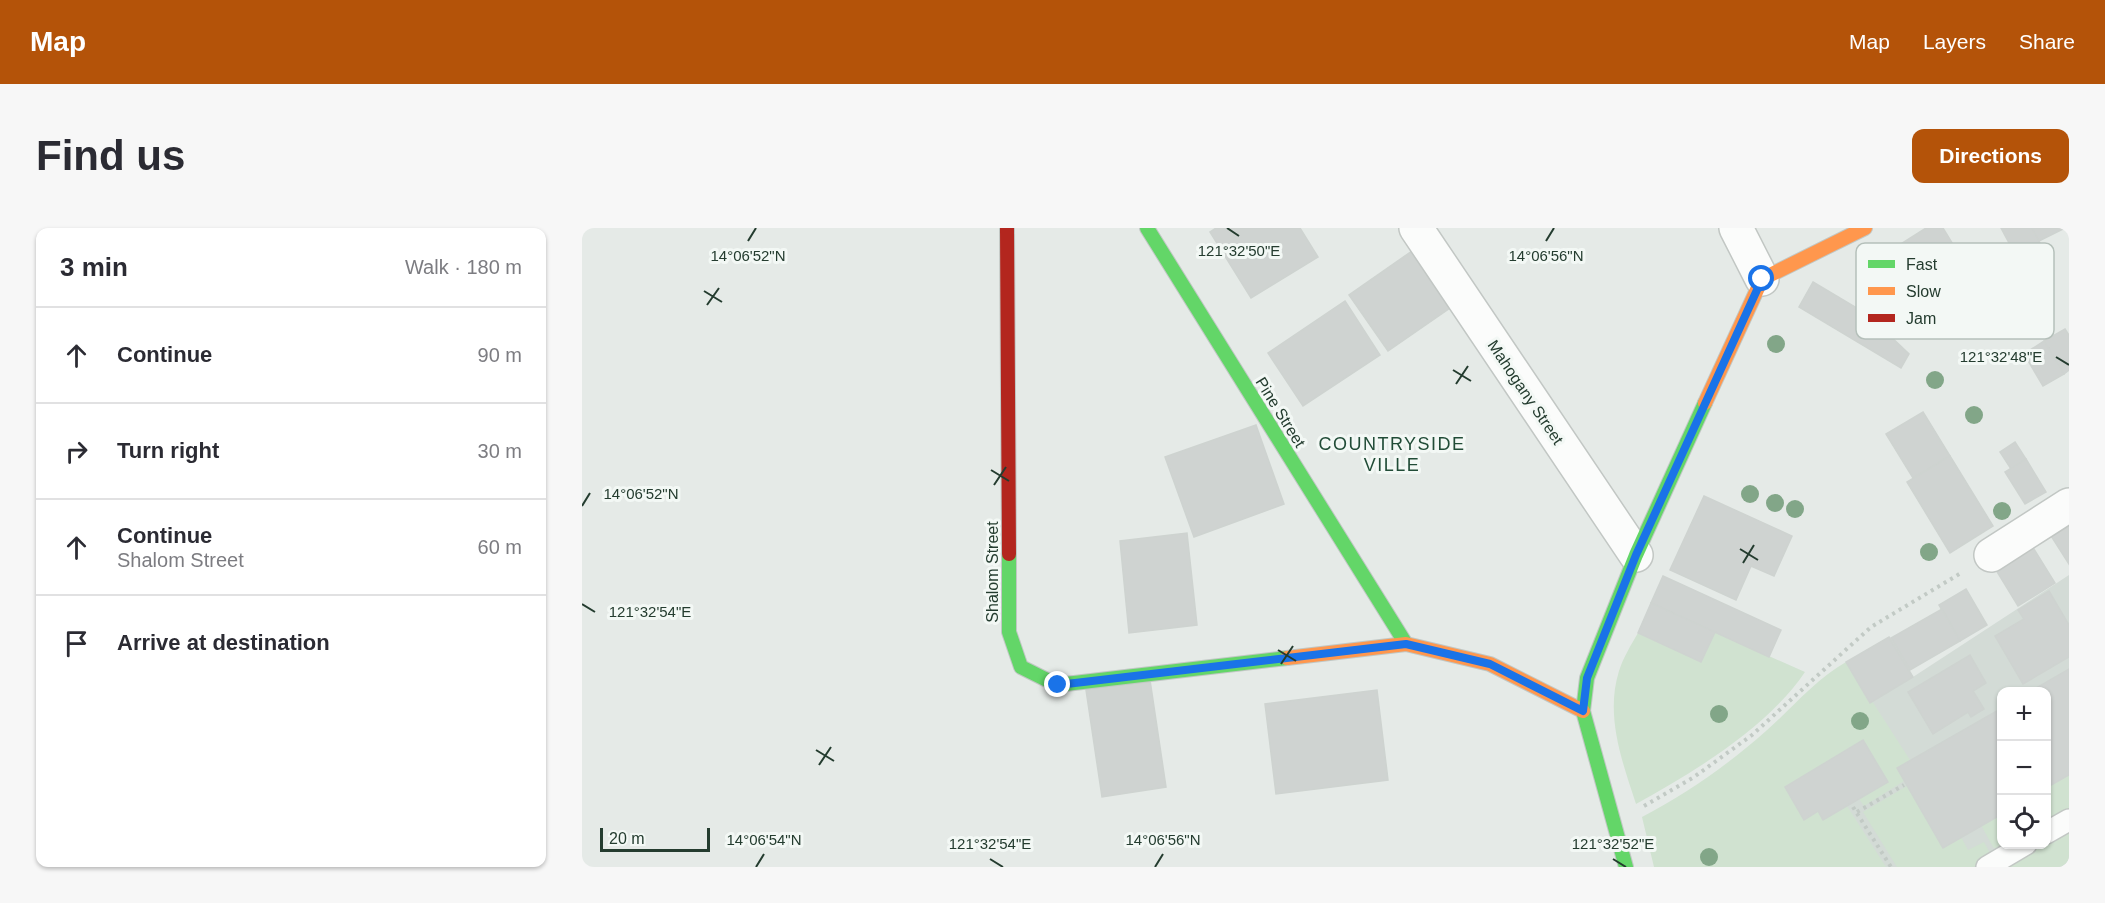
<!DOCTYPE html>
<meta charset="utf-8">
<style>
:root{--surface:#fff;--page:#f7f7f7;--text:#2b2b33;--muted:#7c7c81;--line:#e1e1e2;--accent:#b45309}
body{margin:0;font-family:Helvetica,sans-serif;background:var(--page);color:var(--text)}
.controls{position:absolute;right:18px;bottom:18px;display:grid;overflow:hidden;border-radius:12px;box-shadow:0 2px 4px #0004}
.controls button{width:54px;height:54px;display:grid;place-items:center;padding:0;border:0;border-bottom:2px solid var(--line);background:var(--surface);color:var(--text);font:30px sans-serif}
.scale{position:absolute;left:18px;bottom:15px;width:110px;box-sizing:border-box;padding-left:6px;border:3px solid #243c2f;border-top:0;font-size:16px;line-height:21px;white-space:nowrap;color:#243c2f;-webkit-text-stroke:4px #f3f8f5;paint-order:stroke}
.stop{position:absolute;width:18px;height:18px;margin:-14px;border:4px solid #1a73e8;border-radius:50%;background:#fff}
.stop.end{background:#1a73e8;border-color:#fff;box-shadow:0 2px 6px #0008}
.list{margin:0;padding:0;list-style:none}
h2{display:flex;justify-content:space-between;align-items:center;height:78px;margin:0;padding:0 24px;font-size:26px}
h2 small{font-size:20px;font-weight:400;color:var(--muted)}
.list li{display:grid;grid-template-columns:39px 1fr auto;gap:18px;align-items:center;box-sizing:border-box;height:96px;padding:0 24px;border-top:2px solid var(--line)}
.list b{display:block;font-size:22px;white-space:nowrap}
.list p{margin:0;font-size:20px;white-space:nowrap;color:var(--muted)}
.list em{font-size:20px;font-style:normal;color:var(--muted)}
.icon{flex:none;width:33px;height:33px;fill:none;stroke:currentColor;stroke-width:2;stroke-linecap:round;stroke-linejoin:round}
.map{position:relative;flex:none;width:1487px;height:639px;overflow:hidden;border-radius:12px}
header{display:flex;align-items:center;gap:36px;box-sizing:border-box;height:84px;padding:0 30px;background:var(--accent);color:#fff}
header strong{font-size:28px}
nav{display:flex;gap:33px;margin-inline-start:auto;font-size:21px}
.intro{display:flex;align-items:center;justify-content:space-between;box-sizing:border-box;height:144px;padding:0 36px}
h1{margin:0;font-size:42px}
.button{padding:15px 27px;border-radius:12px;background:var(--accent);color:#fff;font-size:21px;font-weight:700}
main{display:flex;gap:36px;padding:0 36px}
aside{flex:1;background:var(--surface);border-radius:12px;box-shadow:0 2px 4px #0004}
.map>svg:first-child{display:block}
</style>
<header>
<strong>Map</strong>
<nav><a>Map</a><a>Layers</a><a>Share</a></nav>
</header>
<div class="intro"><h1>Find us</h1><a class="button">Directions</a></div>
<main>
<aside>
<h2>3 min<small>Walk · 180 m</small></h2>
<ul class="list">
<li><svg class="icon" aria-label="ahead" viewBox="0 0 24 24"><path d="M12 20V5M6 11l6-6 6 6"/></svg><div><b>Continue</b></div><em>90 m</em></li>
<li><svg class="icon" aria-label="right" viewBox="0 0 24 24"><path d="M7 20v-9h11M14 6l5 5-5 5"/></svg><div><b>Turn right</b></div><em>30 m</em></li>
<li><svg class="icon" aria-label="ahead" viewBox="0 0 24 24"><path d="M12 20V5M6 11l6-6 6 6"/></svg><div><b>Continue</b><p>Shalom Street</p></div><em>60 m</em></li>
<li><svg class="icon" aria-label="arrive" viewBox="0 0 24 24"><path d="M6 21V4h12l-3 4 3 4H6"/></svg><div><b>Arrive at destination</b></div></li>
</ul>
</aside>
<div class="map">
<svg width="1487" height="639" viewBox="0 0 1487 639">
<rect width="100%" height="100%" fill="#e5eae7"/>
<path fill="#d3dbd6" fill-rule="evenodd" d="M1487,347V639H1118L1288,475L1331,449ZM1420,464H1464V616H1420Z"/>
<g fill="#d0e2d0">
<path d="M1133,404L1223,444C1185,500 1112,544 1054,576C1040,533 1023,488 1037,443C1041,430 1049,417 1056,405L1119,434Z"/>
<path d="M1264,434L1287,474L1290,473L1328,532L1315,540L1322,553L1282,578L1277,571L1305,554L1281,512L1203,559L1222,591L1236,583L1242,592L1265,578L1304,639H1072L1060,589C1104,566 1147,536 1184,503C1210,480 1233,452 1264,434Z"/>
<path d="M1487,547V582L1464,595V560Z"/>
<path d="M1325,558L1360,619L1379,609L1386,622L1402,614L1408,625L1405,631L1392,639H1315L1281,584Z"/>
<path d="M1419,586L1420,616L1429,617L1416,622L1411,619L1399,597Z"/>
<path d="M1487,601V639H1423L1461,617L1464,616L1465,615Z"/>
</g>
<g fill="#cfd3d1" stroke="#ced3d0" stroke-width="1.5">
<path d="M634,0H718L736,29L669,70L628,4Z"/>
<path d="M1344,0H1361L1408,77L1365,103L1314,19Z"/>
<path d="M1419,0H1450L1465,28L1441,41Z"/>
<path d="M1450,0H1483L1457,13Z"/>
<path d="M830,23L868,80L806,123L767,67Z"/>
<path d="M1231,54L1285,86L1327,126L1319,140L1217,79Z"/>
<path d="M763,73L798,127L721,178L686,125Z"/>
<path d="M1483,101L1487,107V142L1482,146L1462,113Z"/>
<path d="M1462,113L1482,146L1461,158L1442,126Z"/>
<path d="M1341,184L1368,228L1331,250L1304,206Z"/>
<path d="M674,197L702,276L612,309L583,229Z"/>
<path d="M1433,214L1444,231L1429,241L1418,224Z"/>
<path d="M1368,228L1411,298L1368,325L1325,254Z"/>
<path d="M1444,231L1464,264L1443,276L1423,244Z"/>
<path d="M1122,268L1210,308L1192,348L1169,338L1154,372L1088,342Z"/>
<path d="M1487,285V336L1464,300Z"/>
<path d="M605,305L615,397L547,405L538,313Z"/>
<path d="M1450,318L1473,355L1436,378L1414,342Z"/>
<path d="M1081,348L1199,402L1187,429L1069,375Z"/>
<path d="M1384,361L1405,397L1378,413L1357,377Z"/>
<path d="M1467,363L1487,397V429L1441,456L1413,408L1442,391L1436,382Z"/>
<path d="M1069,375L1133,404L1119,434L1056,405Z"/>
<path d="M1360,381L1378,413L1328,442L1309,410Z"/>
<path d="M1307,409L1331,449L1288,475L1264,434Z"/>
<path d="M1388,427L1404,455L1391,463L1402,481L1389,489L1386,484L1351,506L1326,464Z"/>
<path d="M1487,441V547L1464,560V464H1447Z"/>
<path d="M568,452L584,559L520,569L504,462Z"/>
<path d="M795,462L806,552L694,566L683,476Z"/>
<path d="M1420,480V586L1361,620L1315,540Z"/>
<path d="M1281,512L1306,554L1241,592L1236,583L1222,592L1203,559Z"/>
</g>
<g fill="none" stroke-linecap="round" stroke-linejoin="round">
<defs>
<g id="lane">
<path d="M1464,605L1487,592"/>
<path d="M1405,639L1444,616"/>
</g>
<g id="street">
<path d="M834,0L1054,327"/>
<path d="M1154,0L1180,51"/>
<path d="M1409,327L1487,277"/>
</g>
<g id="fast">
<path d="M565,0L824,416"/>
<path d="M427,326V404L439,439L475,457L705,430"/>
<path d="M1044,639L1001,483L1005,450L1054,327L1123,175"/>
</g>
<g id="slow">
<path d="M1123,175L1180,51L1283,0"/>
<path d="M705,430L824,416L908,436L1001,483"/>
</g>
<path id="jam" d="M425,0L427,326"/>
</defs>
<use href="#lane" stroke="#c2c7c4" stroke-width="24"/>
<use href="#street" stroke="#c2c7c4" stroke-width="36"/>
<use href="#fast" stroke="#c1c7c4" stroke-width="16"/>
<use href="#slow" stroke="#c1c7c4" stroke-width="16"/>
<use href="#jam" stroke="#c1c7c4" stroke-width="16"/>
<g stroke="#c2cac5" stroke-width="4" stroke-dasharray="3 4.5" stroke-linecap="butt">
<path d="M1062,578L1112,549L1170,507L1289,399L1379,345"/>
<path d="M1271,579L1309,639"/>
<path d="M1275,584L1322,557"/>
</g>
<use href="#lane" stroke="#fbfcfb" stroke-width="21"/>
<use href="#street" stroke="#fbfcfb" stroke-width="33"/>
<use href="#fast" stroke="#63d668" stroke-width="14"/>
<use href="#slow" stroke="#ff974d" stroke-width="14"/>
<use href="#jam" stroke="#b3261e" stroke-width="14"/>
</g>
<g fill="#82a688">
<circle cx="1194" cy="116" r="9"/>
<circle cx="1353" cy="152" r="9"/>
<circle cx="1392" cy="187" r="9"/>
<circle cx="1168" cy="266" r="9"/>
<circle cx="1193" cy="275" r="9"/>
<circle cx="1213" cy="281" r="9"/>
<circle cx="1420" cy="283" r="9"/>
<circle cx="1347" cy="324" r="9"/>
<circle cx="1137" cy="486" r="9"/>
<circle cx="1278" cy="493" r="9"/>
<circle cx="1127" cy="629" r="9"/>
</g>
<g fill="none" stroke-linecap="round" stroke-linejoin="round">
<path stroke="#1a73e8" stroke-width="8" d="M476,457L824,416L908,436L1001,483L1005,450L1054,327L1180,51"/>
</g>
<path fill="none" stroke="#243c2f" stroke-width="2" d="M645,0L657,8M166,13L174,0M964,13L972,0M122,63L140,74M125,77L137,60M1474,129L1487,137M871,142L889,153M874,156L886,138M409,242L427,253M412,257L424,239M0,278L8,265M1158,321L1176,332M1161,335L1172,317M0,376L13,384M696,422L714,433M699,436L711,418M234,522L252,533M237,537L249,519M408,631L421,639M1031,631L1044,639M174,639L182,626M573,639L581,626"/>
<g text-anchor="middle" stroke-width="6" stroke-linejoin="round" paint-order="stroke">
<g font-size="16" fill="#243c2f" stroke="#f3f8f5">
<text transform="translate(944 164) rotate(56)" y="6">Mahogany Street</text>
<text transform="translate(699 184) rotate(58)" y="6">Pine Street</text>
<text transform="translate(410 344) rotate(-90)" y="6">Shalom Street</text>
</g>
<g font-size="18" letter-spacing="1.5" fill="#214c37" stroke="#f3f8f5">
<text x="810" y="222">COUNTRYSIDE<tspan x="810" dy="21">VILLE</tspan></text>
</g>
</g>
<rect x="1274" y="15" width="198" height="96" rx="9" fill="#f3f8f5" stroke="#b5c0ba" stroke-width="1.5"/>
<rect x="1286" y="32" width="27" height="8" fill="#63d668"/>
<rect x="1286" y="59" width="27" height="8" fill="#ff974d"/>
<rect x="1286" y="86" width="27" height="8" fill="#b3261e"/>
<g font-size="16" fill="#243c2f">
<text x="1324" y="42">Fast</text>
<text x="1324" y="69">Slow</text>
<text x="1324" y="96">Jam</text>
</g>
<g font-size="15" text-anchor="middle" fill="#243c2f" stroke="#f3f8f5" stroke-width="6" stroke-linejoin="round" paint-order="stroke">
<text x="657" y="28">121°32'50"E</text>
<text x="166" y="33">14°06'52"N</text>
<text x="964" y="33">14°06'56"N</text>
<text x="1419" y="134">121°32'48"E</text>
<text x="59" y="271">14°06'52"N</text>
<text x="68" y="389">121°32'54"E</text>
<text x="182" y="617">14°06'54"N</text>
<text x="581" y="617">14°06'56"N</text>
<text x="408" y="621">121°32'54"E</text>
<text x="1031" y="621">121°32'52"E</text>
</g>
</svg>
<div class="controls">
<button>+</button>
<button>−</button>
<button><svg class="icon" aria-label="locate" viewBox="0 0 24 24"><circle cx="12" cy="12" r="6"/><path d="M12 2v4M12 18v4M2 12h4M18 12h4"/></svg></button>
</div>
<div class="scale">20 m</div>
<div class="stop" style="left:1180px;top:51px"></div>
<div class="stop end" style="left:476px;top:457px"></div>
</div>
</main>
